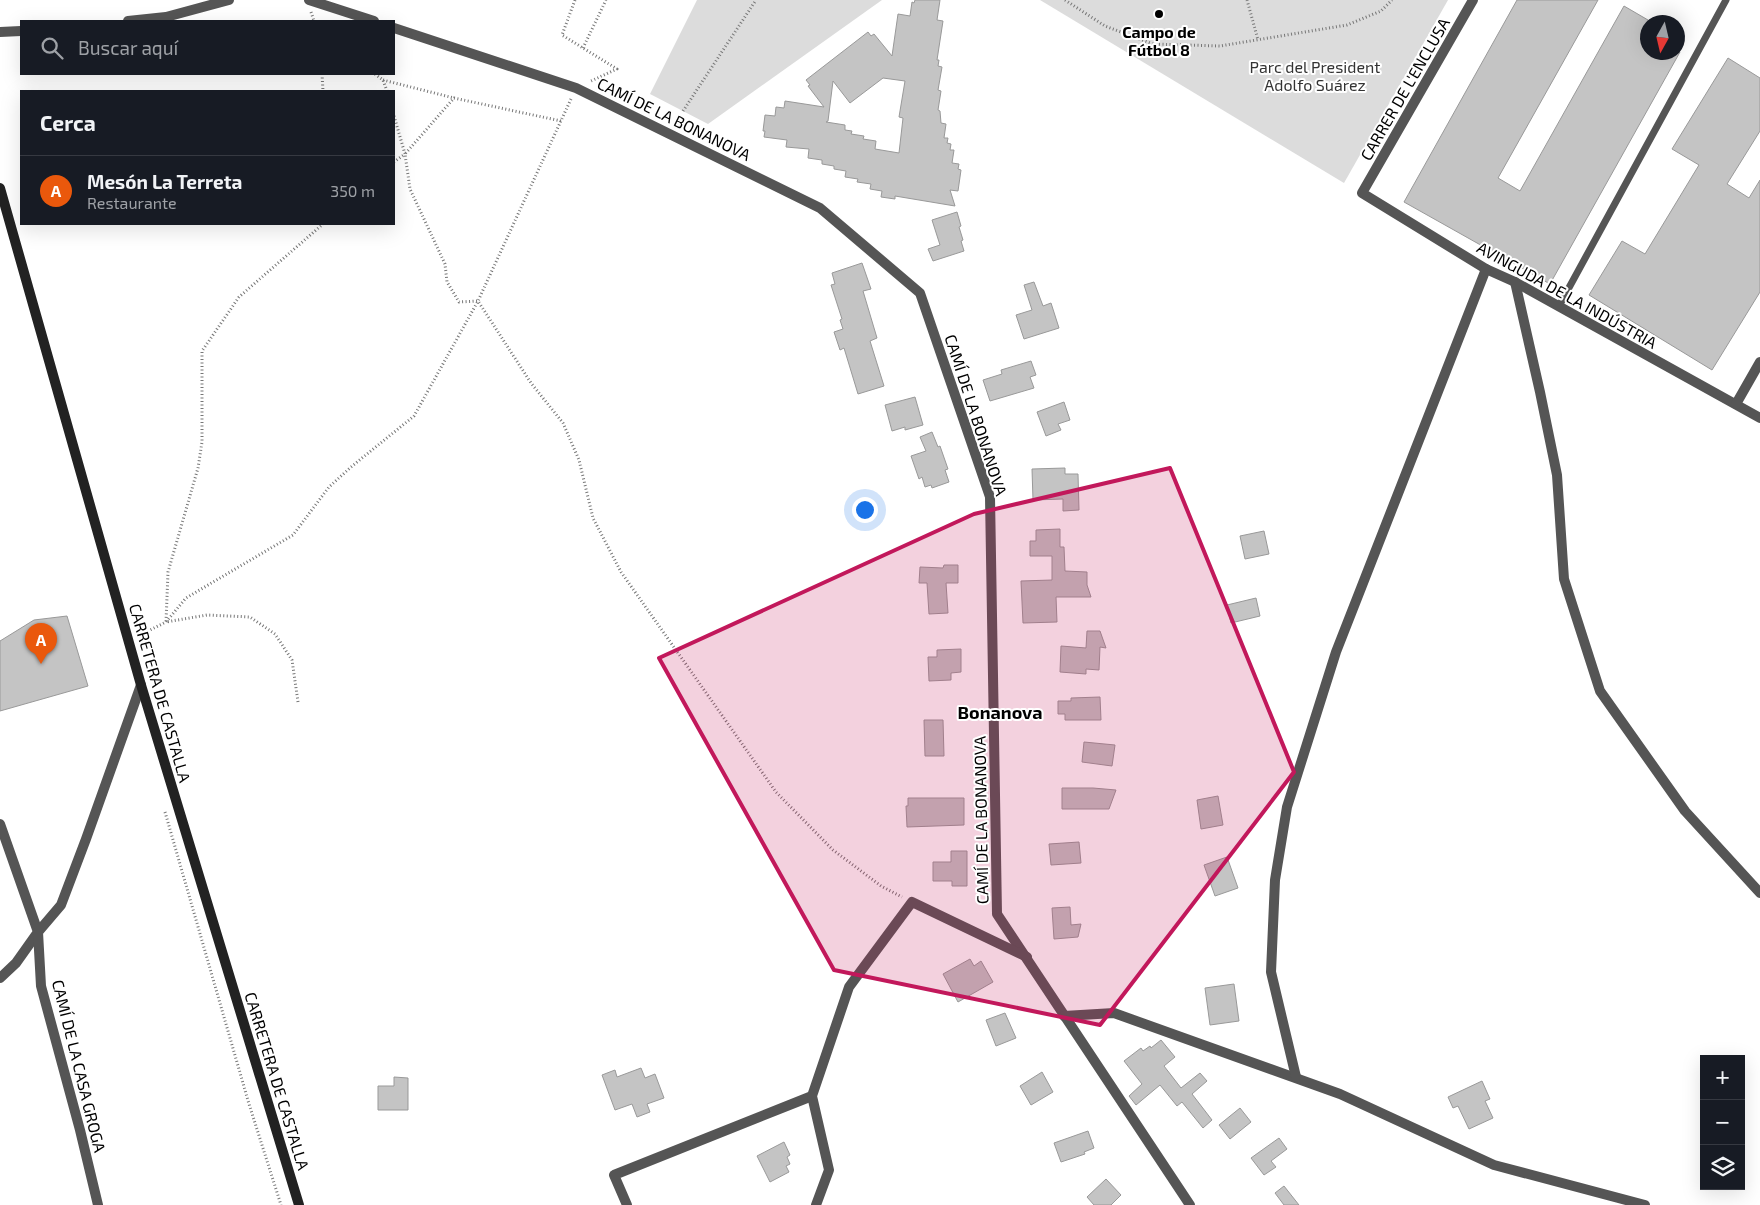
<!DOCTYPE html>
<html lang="es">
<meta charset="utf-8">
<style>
:root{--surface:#171b24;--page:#242831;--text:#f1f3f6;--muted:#9ea1a6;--line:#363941;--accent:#ea580c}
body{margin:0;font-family:"Exo 2",sans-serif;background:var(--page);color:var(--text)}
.controls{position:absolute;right:15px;bottom:15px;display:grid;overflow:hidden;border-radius:0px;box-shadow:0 5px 20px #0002}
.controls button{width:45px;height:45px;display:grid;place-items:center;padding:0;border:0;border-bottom:1px solid var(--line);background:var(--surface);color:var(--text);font:25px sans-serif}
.compass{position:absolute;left:1640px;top:15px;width:45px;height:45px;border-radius:50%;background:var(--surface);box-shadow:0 5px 20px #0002;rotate:188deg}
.you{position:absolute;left:864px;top:509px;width:18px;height:18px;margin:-12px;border:4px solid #fff;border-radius:50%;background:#1a73e8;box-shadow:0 0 0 8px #1a73e833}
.badge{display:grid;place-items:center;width:32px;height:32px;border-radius:50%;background:var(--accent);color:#fff;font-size:16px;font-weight:700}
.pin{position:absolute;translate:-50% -41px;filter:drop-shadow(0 1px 2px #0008)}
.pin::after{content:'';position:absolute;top:26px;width:18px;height:15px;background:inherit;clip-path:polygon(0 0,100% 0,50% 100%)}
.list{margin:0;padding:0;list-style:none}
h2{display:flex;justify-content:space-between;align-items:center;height:65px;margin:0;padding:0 20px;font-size:21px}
h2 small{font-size:16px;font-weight:400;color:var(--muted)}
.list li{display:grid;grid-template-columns:32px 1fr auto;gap:15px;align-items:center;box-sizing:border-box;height:70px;padding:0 20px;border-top:1px solid var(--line)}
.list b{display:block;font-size:19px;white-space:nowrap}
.list p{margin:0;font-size:16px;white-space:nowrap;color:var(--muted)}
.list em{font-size:16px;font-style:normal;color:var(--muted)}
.icon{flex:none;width:28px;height:28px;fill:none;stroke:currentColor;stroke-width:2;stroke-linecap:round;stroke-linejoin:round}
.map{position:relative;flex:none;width:1760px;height:1205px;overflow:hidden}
.search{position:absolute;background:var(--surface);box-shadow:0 5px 20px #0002;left:20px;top:20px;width:375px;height:55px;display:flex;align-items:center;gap:12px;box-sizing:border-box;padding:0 18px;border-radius:0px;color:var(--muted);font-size:19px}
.panel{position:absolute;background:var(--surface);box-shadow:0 5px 20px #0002;left:20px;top:90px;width:375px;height:135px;border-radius:0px}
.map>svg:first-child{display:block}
</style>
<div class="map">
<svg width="1760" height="1205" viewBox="0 0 1760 1205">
<rect width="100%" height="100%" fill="#fff"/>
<g fill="#dcdcdc">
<path d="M697,0H882L708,124L650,94Z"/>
<path d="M1040,0H1448L1344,183Z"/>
</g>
<g fill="#c4c4c4" stroke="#999" fill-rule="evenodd">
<path d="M915,0H940L937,20L943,21L937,60H939L938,66L942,67L938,90L941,91L938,110L940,111L941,123L946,124L944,138H948L947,143L951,144L950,150H954L952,163L959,164L958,169L961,170L958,191L950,190L955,206L895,196V199L881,197L882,191L870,189L871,184L857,182L858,179L845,177L846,171L834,169V166L822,164V160L808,158L809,149L786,147L787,140L764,137L765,131H763L765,115L775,116L776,107L784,108L785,101L824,107L808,86L810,85L806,80L868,32L871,36L874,34L892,56L898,14L910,16L912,2L914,3ZM883,78L905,81L899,117L903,118L899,153L875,149L876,141L863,139L864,136L851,134L852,131L845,130V125L826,122L828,121L833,81L850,103Z"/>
<path d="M1517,0H1598L1498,178L1520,191L1624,6L1648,20V52H1680L1550,284L1404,202Z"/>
<path d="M1728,58L1760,78V131L1727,184L1749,198L1760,180V292L1712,370L1589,295L1622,241L1645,254L1699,165L1672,149Z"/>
<path d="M957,212L961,226L959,227L963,240L961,241L964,251L933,261L928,249L940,245L932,220Z"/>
<path d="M862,263L871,289L863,291L877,338L870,341L884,386L858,394L844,348L840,350L834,332L843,329L840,320L842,319L831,285L835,284L832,273Z"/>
<path d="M1034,282L1043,306L1051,303L1059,328L1024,339L1016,315L1032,310L1024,285Z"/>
<path d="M1031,361L1036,375L1030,377L1034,388L990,401L983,380L1002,374L1001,370Z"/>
<path d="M915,397L923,425L905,430V427L892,431L885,405Z"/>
<path d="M1064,402L1070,420L1058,424L1061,430L1046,436L1037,412Z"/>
<path d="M932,432L938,447L940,446L948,469L945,470L949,482L932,488L931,485L925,487L922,477L919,479L911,456L926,451L920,437Z"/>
<path d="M1065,468V474H1078L1079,510L1063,511V499L1033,500L1032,469Z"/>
<path d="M1060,529V547H1064L1065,571L1087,572V585L1091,597H1056L1057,622L1023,623L1021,581L1052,580V556H1030V541H1036V530Z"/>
<path d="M1264,531L1269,554L1245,559L1240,536Z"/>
<path d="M944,565H958V583H946L948,613L929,614L927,583H919L920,567L943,568Z"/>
<path d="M1256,598L1260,616L1231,623L1227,605Z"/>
<path d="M67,616L88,686L0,711V641L34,620Z"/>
<path d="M1087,631H1100L1106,648L1100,647L1099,670L1086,669V674L1060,672L1061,646L1086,648Z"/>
<path d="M961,649V672L951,673V680L929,681L928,657H937V650Z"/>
<path d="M1100,697L1101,720H1065V714H1058V701H1071V698Z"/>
<path d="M924,720H943L944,756H925Z"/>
<path d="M1084,742L1115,745L1112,766L1082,762Z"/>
<path d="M1062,788H1093L1116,790L1109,809H1062Z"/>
<path d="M1218,796L1223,825L1201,829L1197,800Z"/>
<path d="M908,798H964V825L907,827L906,806H908Z"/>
<path d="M1079,842L1081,863L1051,865L1049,844Z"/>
<path d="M951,851H967V886H952V881H933V862H951Z"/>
<path d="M1227,857L1238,888L1215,896L1204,865Z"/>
<path d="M1070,907L1071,925L1081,924L1078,937L1054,939L1052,908Z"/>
<path d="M970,959L974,966L981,961L993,982L958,1002L943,974Z"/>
<path d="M1234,984L1239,1021L1210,1025L1205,988Z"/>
<path d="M1005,1013L1016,1038L996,1046L986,1020Z"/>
<path d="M1161,1040L1175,1057L1164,1066L1181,1088L1200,1073L1207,1081L1192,1094L1212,1120L1203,1128L1182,1102L1177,1106L1160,1085L1136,1105L1129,1096L1142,1084L1124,1061L1141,1048L1143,1051L1150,1046L1151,1048Z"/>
<path d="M641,1068L645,1078L655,1074L664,1098L647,1104L650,1112L637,1117L632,1104L615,1110L602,1075L615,1070L617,1077Z"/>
<path d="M1042,1072L1053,1092L1031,1105L1020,1086Z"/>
<path d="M394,1077L408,1078V1110H378V1086H394Z"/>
<path d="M1482,1081L1490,1099L1485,1101L1493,1118L1469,1129L1458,1106L1453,1108L1448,1097Z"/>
<path d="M1240,1108L1251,1122L1230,1139L1219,1125Z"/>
<path d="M1088,1131L1094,1148L1084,1152L1085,1154L1061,1162L1054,1143Z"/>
<path d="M1279,1138L1287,1149L1271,1161L1276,1167L1264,1175L1251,1158Z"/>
<path d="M784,1142L790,1155L787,1157L790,1164L786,1166L789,1172L770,1182L757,1156Z"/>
<path d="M1106,1179L1121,1195L1111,1205H1094L1087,1197Z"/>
<path d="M1284,1186L1299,1205H1284L1275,1193Z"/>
</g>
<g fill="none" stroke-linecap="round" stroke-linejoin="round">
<g stroke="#777" stroke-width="3" stroke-dasharray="1 2.5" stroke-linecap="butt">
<path d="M575,0L562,35L617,69L591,81"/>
<path d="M1065,0L1105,26L1153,44L1220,46L1347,25L1381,11L1392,0"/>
<path d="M1247,0L1258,40"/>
<path d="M311,12L314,21"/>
<path d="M583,48L606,0"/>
<path d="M322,74L323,91"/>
<path d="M375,74L383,80L387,91"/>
<path d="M383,80L454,98"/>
<path d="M683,111L756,0"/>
<path d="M394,116L405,154L394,162"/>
<path d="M561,121L454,98L405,154L410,189L445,264L447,282L459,302L478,301L531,383L563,423L579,460L593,518L621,572L776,792L833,850L881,886L902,897"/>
<path d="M138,636L166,622L186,598L293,535L329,487L351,467L414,416L478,301L571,99"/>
<path d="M298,702L292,660L275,634L250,617L207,615L166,622L168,572L198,468L202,442V351L239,297L323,224"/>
<path d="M165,812L249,1104L281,1205"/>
</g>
<path stroke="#555" stroke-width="7" d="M1559,306L1726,0"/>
<g stroke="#555" stroke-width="10">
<path d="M309,0L374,21"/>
<path d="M1473,0L1362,193L1486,269L1515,282L1760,418"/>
<path d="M128,21L166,17L229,0"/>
<path d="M394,28L576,88L820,208L920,293L990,497L997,914L1190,1205"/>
<path d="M0,32L21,31"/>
<path d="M1515,282L1540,392L1557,475L1564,579L1600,691L1685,811L1760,893"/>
<path d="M1736,404L1760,362"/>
<path d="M0,824L38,932L16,963L0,978"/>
<path d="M1064,1016L1114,1013L1340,1094L1494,1165L1645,1205"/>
<path d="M1296,1077L1271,972L1275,880L1287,807L1336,652L1486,269"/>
<path d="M98,1205L80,1130L41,986L38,932L61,905L86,839L141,685"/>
<path d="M627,1205L614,1175L812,1096"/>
<path d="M816,1205L829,1170L812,1096L849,987L912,902L1027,957"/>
</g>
<path stroke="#222" stroke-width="10" d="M0,188L141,685L299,1205"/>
</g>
<path fill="#c2185b" fill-opacity="0.2" stroke="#c2185b" stroke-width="4" stroke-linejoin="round" d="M1170,468L1294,772L1100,1025L834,970L659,658L974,514Z"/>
<circle fill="#000" stroke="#fff" stroke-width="2" cx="1159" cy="14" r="5"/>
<g text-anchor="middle" stroke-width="4" stroke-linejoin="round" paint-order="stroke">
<g font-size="16" font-weight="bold" fill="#000" stroke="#fff">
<text x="1159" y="38">Campo de<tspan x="1159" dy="18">Fútbol 8</tspan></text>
</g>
<g font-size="16" fill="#333" stroke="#fff">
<text x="1315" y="73">Parc del President<tspan x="1315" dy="18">Adolfo Suárez</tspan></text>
</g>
<g font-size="16" fill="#000" stroke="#fff">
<text transform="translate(1405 89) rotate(-60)" y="6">CARRER DE L'ENCLUSA</text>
<text transform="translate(674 119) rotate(26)" y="6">CAMÍ DE LA BONANOVA</text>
<text transform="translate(1567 295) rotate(29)" y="6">AVINGUDA DE LA INDÚSTRIA</text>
<text transform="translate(976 415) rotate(72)" y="6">CAMÍ DE LA BONANOVA</text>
<text transform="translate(160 693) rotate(74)" y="6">CARRETERA DE CASTALLA</text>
<text transform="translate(981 820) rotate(-91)" y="6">CAMÍ DE LA BONANOVA</text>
<text transform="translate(79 1066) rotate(76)" y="6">CAMÍ DE LA CASA GROGA</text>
<text transform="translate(277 1081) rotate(73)" y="6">CARRETERA DE CASTALLA</text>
</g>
<g font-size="18" font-weight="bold" fill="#000" stroke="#fff">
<text x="1000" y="719">Bonanova</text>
</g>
</g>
</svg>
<div class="controls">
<button>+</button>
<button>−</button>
<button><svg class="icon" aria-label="layers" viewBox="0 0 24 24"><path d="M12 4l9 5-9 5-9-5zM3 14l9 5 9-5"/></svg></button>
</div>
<svg class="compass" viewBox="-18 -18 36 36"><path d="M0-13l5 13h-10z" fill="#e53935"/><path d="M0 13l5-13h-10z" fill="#9ea1a6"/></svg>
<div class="you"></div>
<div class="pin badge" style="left:41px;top:664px">A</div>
<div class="search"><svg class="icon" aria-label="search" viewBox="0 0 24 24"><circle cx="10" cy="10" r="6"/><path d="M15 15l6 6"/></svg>Buscar aquí</div>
<section class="panel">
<h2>Cerca<small></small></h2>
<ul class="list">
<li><span class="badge">A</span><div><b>Mesón La Terreta</b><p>Restaurante</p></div><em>350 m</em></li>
</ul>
</section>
</div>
